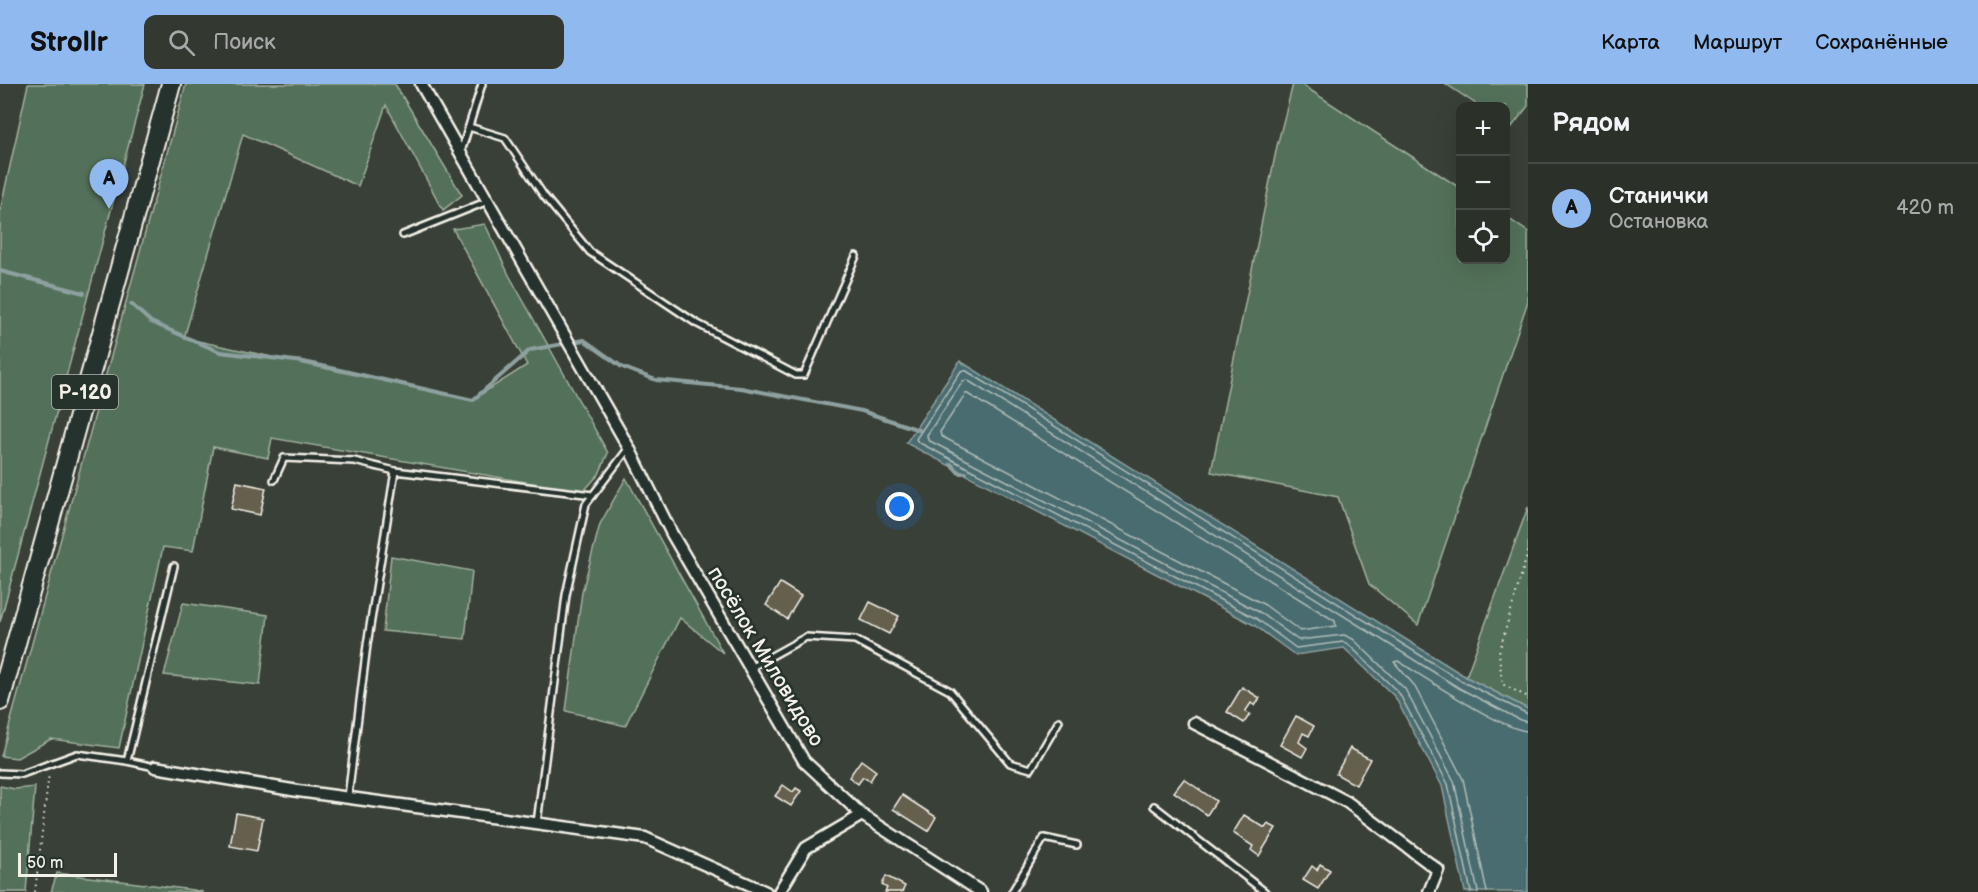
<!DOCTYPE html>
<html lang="ru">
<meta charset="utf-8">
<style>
:root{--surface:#2b3029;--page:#333831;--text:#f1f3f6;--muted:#a6a9a8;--line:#474b46;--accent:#90b9f0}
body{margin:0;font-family:"Balsamiq Sans",sans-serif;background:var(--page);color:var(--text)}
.controls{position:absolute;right:18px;top:18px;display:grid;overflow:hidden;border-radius:12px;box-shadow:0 6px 24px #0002}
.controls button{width:54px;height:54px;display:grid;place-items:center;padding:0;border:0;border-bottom:2px solid var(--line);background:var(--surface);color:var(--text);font:30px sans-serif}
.scale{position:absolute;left:18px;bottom:15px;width:99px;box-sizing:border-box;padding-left:6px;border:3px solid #f4f1e8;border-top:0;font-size:16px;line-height:21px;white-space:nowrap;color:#f4f1e8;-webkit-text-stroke:4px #26332d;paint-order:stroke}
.you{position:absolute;left:900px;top:423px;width:21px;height:21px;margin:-15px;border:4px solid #fff;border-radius:50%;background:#1a73e8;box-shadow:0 0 0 9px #1a73e833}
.badge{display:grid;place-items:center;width:39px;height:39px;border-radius:50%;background:var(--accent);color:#111;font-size:20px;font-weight:700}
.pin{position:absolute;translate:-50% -50px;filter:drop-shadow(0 2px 3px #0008)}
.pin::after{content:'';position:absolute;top:32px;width:21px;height:18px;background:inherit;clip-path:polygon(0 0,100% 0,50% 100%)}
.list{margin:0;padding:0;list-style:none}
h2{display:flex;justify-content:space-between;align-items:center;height:78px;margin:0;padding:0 24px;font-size:26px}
h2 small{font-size:20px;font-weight:400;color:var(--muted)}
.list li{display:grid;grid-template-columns:39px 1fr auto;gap:18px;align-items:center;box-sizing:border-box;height:90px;padding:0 24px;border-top:2px solid var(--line)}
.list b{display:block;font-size:22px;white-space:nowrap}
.list p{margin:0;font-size:20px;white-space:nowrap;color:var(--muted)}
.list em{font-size:20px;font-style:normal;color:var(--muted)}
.icon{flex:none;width:33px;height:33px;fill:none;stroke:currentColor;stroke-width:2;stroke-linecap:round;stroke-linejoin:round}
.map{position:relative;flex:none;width:1528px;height:808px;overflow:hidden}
header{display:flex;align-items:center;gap:36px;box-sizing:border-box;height:84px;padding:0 30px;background:var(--accent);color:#111}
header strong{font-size:28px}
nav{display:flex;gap:33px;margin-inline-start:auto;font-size:21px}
.search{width:420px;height:54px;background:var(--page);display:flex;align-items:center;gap:15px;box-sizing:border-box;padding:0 21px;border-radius:12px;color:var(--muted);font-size:22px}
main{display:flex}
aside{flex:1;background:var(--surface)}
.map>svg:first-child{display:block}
</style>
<header>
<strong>Strollr</strong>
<div class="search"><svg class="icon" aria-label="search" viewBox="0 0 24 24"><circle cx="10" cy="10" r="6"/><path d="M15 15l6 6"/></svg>Поиск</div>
<nav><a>Карта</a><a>Маршрут</a><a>Сохранённые</a></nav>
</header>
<main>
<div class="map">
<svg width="1528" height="808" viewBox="0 0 1528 808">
<rect width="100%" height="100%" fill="#394037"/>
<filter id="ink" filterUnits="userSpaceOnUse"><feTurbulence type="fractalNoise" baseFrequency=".0167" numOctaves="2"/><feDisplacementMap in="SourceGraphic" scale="12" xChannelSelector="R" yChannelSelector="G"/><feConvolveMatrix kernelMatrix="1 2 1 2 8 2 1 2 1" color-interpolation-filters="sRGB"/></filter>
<g filter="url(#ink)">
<g fill="#52715a" stroke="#a3b1a1" stroke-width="1.5">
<path d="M28,0H145L0,538V127Z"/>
<path d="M186,0H395L462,111L443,126L386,21L358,102L243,50L184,254L472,316L527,281L453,145L485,140L509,191L608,369L599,390L583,408L272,354L268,374L213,363L193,467L163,463L119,664L51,655L17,674L1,672Z"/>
<path d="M1293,0H1301L1460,104V176H1506V133L1528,148V217L1418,541L1369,500L1338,413L1211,388L1277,62Z"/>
<path d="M1446,0H1528V22L1511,44L1506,41V22H1479Z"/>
<path d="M626,394L723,569L680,534L625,642L566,627L582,508L600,440Z"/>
<path d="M1528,423V625L1466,593Z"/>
<path d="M391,472L472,487L465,555L383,547Z"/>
<path d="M183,519L268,531L260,601L164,591Z"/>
<path d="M0,702L15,705L35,703L26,808H0Z"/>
<path d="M57,789L193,806L203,808H51Z"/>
</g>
<path fill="#4a6c70" stroke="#8ea1a0" stroke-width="1.5" d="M960,277L1466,593L1528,625V808H1465L1442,702L1395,613L1344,564L1295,571L1254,541L906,359Z"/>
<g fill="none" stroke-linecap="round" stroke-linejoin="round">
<g stroke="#b0bcb8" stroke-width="1.5">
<path d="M966,309L1335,537L1336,542L1300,547L1265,521L941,352L940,348Z"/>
<path d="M1471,808L1448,700L1399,609L1348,560L1343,558L1296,564L1257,535L918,358L916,355L961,287L965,286L1463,598L1528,630"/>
<path d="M1478,808L1454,697L1405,605L1353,555L1344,551L1298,556L1261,529L928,356L927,351L963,297L967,296L1459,604L1520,636L1528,638"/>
<path d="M1487,808L1463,695L1414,601L1394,578L1398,577C1424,593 1502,646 1528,647"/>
</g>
<g stroke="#8ea1a0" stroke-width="4">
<path d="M0,187L84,209"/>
<path d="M131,220L151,238L220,268L304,278L473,316L530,266L584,256L622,283L656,296L741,304L862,327L919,346"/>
<path d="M951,380L959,389H966"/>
</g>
</g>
<g fill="#65604e" stroke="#f4f1e8" stroke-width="1.5">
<path d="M237,398L266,404L260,431L231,425Z"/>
<path d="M780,499L801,512L787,535L766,521Z"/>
<path d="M870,518L899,532L889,550L861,536Z"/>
<path d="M1242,603L1260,614L1255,622L1251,619L1245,628L1250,630L1244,639L1227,628Z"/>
<path d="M1296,632L1314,642L1309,652L1303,649L1299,658L1307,664L1302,673L1280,661Z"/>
<path d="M1350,664L1370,675L1356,701L1336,690Z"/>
<path d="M861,676L876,687L870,697L863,693L858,700L849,693Z"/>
<path d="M1184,695L1216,717L1207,731L1174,708Z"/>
<path d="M783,701L793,708L796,704L801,707L791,722L775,712Z"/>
<path d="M902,711L936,733L928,747L893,725Z"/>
<path d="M236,729L263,734L257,767L230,762Z"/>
<path d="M1244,731L1265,744L1268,740L1276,744L1259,772L1251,766L1253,762L1233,749Z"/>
<path d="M1320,780L1330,786L1318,805L1303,796L1312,782L1317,786Z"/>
<path d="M886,792L905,802L902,808H885L887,804L882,801Z"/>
</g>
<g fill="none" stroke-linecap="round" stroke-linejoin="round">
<defs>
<g id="service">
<path d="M469,43L505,54L544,112L590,168L696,239L796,291H804L856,172"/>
<path d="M461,68L482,0"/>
<path d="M403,151L488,117"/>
<path d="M274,396L284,374L354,377L395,387"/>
<path d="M750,584L806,553L855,556L950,607L1010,679L1031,685L1059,637"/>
<path d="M155,683L127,677L174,482"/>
<path d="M0,689L22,690L77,670L127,677"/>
<path d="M348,713L367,561L395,387L593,411"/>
<path d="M1154,722L1265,808"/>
<path d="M537,739L566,511L586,420L628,365"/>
<path d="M1012,808L1044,754L1077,761"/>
</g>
<g id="minor">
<path d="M421,0L629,364L672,450L804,677L862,731L981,808"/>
<path d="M1194,639L1347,718L1438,786L1429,808"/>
<path d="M155,683L298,707L645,754L766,808"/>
<path d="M779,808L806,764L862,731"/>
</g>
<path id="trunk" d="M0,617L171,0"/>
</defs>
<use href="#service" stroke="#f4f1e8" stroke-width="10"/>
<use href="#minor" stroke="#f4f1e8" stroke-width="15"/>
<use href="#trunk" stroke="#f4f1e8" stroke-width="22"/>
<g stroke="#f4f1e8" stroke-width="2" stroke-dasharray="1.5 4.5" stroke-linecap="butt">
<path d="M1528,468L1499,568L1502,600L1528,613"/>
<path d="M35,808L49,689"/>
</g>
<use href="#service" stroke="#26332d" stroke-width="5"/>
<use href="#minor" stroke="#26332d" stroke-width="10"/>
<use href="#trunk" stroke="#26332d" stroke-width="18"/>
</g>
</g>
<g text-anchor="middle" stroke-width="5" stroke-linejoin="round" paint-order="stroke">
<rect fill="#26332d" stroke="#b6b8b0" stroke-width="1.5" x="52" y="291" width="66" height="34" rx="4.5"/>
<g font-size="20" font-weight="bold" fill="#f4f1e8">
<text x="85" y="315">Р-120</text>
</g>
<g font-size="21" fill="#f4f1e8" stroke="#26332d">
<text transform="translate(766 572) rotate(59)" y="7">посёлок Миловидово</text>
</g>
</g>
</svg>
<div class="controls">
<button>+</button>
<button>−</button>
<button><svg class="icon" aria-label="locate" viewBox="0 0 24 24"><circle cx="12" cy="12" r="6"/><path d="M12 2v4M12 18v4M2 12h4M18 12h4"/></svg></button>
</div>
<div class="scale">50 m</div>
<div class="you"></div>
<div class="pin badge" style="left:109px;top:125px">A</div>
</div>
<aside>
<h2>Рядом<small></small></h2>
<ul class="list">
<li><span class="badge">A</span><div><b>Станички</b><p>Остановка</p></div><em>420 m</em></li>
</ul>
</aside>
</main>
